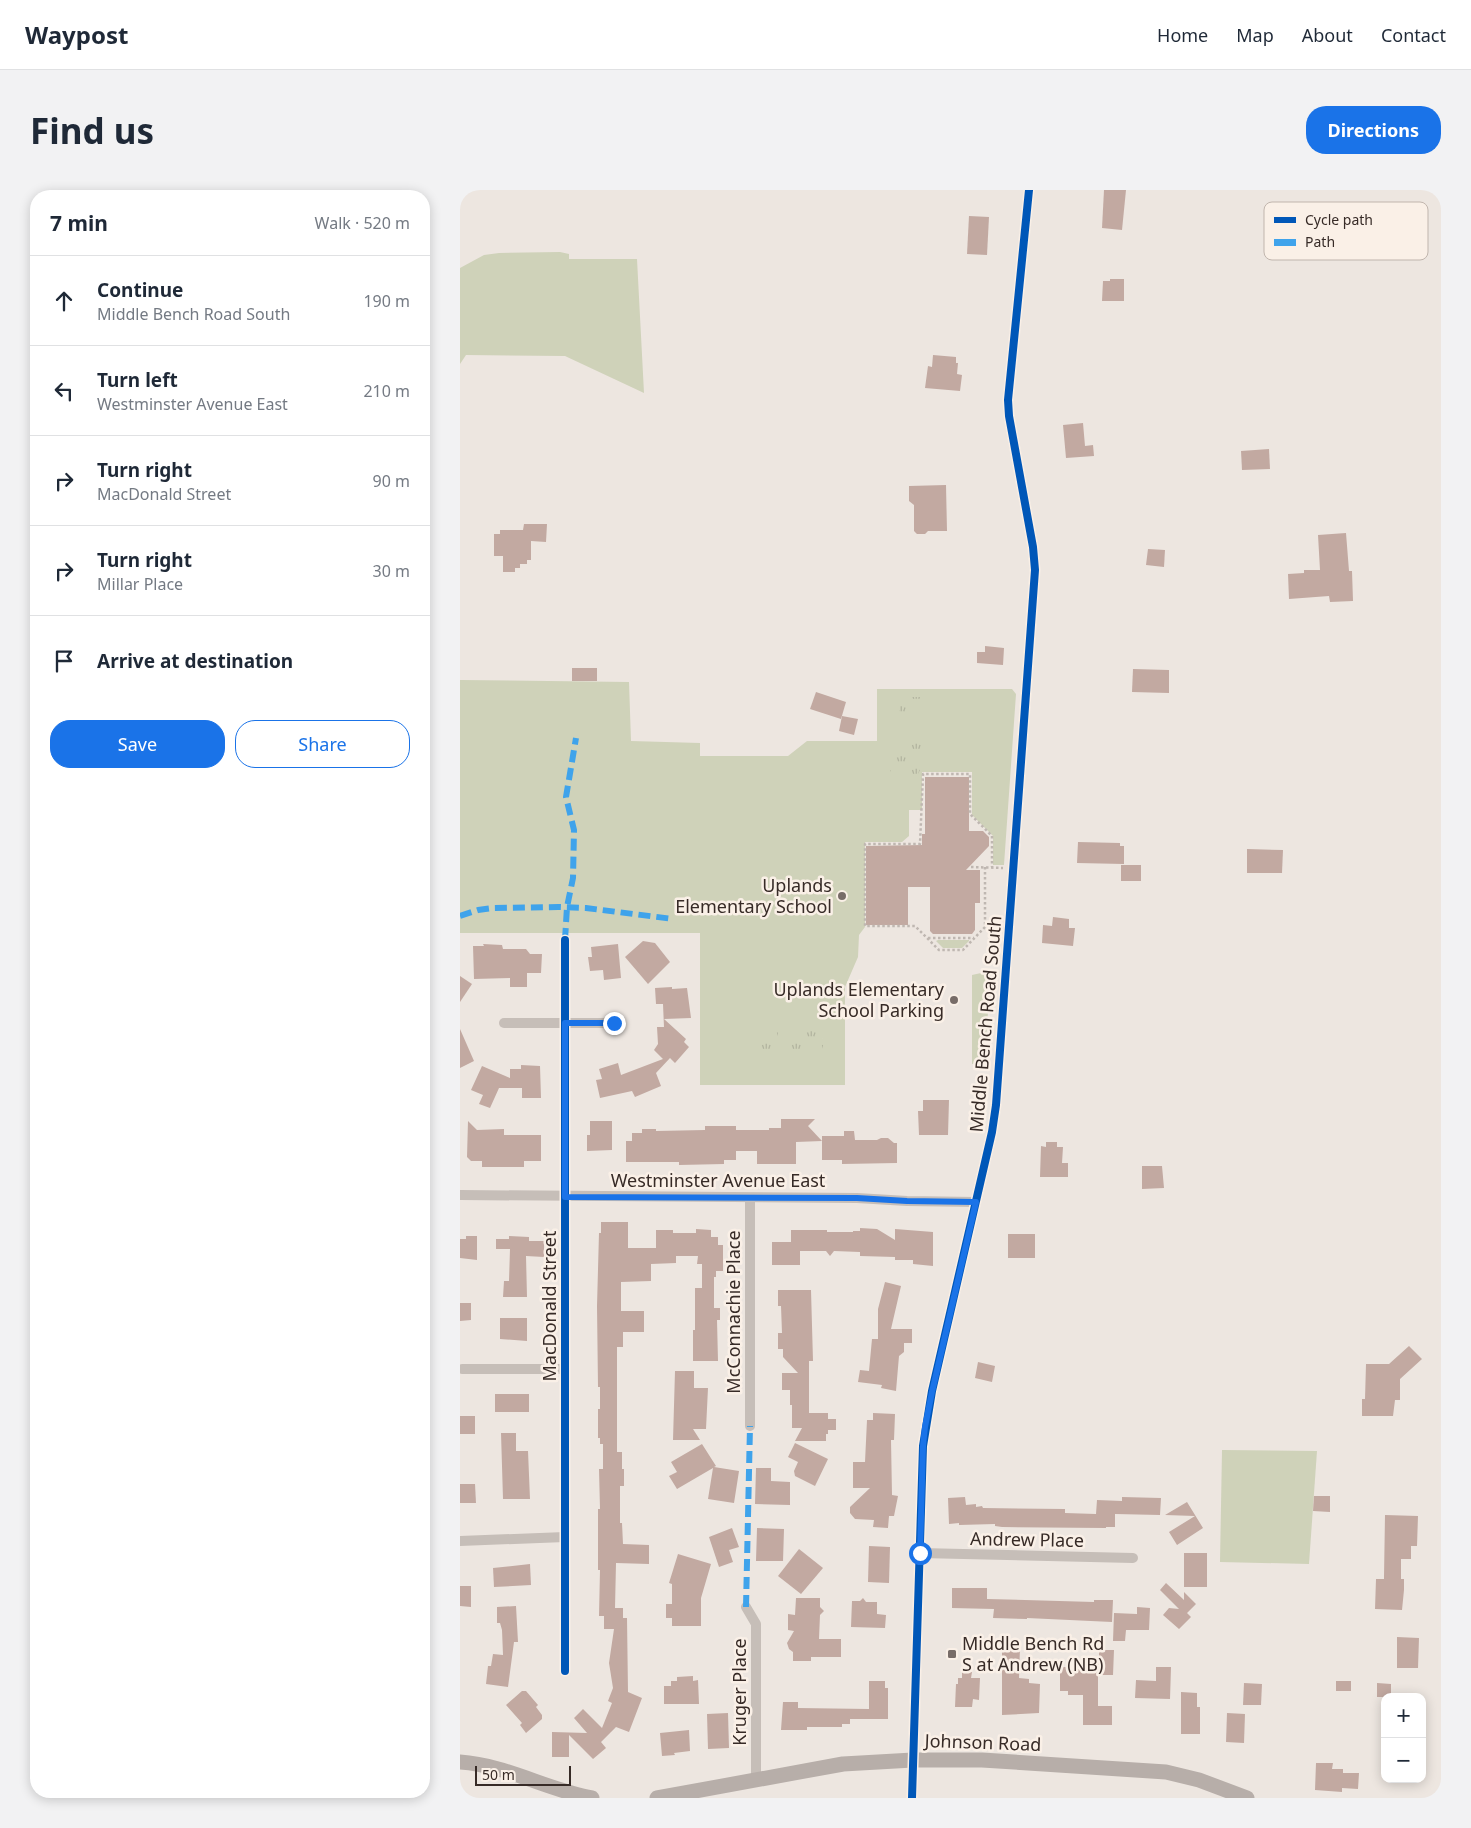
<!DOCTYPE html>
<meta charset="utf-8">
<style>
:root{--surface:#fff;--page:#f2f2f3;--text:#1f2937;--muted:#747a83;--line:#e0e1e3;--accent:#1a73e8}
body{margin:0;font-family:"Noto Sans",sans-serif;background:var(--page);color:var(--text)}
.controls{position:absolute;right:15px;bottom:15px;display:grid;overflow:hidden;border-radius:10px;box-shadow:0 2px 12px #0003}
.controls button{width:45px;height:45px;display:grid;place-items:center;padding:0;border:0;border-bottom:1px solid var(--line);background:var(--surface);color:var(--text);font:25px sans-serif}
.scale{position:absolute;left:15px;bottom:12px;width:96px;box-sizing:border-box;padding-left:5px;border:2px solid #372b27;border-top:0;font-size:14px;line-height:18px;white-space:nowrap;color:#372b27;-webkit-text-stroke:4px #faf0e7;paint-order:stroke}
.stop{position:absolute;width:15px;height:15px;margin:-11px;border:4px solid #1a73e8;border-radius:50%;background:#fff}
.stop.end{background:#1a73e8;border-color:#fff;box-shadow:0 1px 5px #0008}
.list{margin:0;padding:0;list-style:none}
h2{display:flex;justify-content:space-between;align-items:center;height:65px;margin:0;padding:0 20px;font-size:21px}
h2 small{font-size:16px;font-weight:400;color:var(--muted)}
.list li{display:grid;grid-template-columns:32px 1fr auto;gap:15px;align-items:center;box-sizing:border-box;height:90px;padding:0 20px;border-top:1px solid var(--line)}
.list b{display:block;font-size:19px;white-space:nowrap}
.list p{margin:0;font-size:16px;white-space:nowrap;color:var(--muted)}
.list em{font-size:16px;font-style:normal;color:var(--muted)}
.actions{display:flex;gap:10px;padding:15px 20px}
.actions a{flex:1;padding:11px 0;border:1px solid var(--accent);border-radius:20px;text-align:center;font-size:18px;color:var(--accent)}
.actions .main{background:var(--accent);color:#fff}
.icon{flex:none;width:28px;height:28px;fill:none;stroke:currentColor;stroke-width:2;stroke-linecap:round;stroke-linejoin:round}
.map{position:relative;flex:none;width:981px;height:1608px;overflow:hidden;border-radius:20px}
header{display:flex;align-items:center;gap:30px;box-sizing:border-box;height:70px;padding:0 25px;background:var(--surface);border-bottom:1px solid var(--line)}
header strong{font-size:24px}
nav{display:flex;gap:28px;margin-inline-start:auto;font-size:18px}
.intro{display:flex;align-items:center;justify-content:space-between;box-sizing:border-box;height:120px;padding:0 30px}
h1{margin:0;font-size:35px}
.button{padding:12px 22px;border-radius:20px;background:var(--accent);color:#fff;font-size:18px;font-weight:700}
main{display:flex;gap:30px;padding:0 30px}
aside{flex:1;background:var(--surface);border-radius:20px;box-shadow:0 2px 12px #0003}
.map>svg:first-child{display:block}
</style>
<header>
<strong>Waypost</strong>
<nav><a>Home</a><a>Map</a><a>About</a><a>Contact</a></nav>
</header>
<div class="intro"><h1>Find us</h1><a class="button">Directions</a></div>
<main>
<aside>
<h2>7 min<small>Walk · 520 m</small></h2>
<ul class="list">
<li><svg class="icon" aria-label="ahead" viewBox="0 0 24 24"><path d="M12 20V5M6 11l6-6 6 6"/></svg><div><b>Continue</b><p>Middle Bench Road South</p></div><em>190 m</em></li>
<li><svg class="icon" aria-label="left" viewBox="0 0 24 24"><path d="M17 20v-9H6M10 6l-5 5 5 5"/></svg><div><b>Turn left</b><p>Westminster Avenue East</p></div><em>210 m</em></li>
<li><svg class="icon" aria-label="right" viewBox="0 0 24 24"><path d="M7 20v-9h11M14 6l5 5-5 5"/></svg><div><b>Turn right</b><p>MacDonald Street</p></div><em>90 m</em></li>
<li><svg class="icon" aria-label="right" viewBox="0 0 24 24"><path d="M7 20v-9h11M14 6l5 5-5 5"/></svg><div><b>Turn right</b><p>Millar Place</p></div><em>30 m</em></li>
<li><svg class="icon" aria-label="arrive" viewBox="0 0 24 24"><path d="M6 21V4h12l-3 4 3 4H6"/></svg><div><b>Arrive at destination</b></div></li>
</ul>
<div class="actions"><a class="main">Save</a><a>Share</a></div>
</aside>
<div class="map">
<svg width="981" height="1608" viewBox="0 0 981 1608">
<defs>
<pattern id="park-tufts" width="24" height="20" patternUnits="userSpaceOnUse" patternTransform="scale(1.25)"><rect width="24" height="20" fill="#cfd2b9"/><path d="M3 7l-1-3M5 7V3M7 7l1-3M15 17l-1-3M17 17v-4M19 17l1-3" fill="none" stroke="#b2b49f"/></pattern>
</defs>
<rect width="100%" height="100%" fill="#ede6e0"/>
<g fill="#cfd2b9" fill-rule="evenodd">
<path d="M100,62L109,64V69H177L184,203L105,166L6,165L0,174V78L24,65L39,63Z"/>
<path d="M0,490L169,492L171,551L240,553V566H328L347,551H417V499H552L556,504L544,675H533V646L512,625V582H462V620H449V646L442,652H405V737L399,745L398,767L385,797V895H240V743H0ZM328,839L363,849V860H328Z"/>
<path d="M478,750H509V751L502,758H483L476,751Z"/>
<path d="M521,783H531L524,874L518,873L512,874V785Z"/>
<path d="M762,1260L857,1261L849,1374L760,1372Z"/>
</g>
<g fill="url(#park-tufts)">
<rect x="439" y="507" width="23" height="17"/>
<path d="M440,548H461V578L457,586L456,591H430V570Z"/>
<rect x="300" y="838" width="18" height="23"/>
<path d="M328,839H353L363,849V860H328Z"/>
</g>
<g fill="#c2a9a1">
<path d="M644,0H666L662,40L642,38Z"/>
<path d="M509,26L529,27L527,65L507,64Z"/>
<path d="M650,89H664V111H642L643,91H650Z"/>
<path d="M473,165L496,167V173H498L497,184L502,185L500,201L465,198L468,176L472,177Z"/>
<path d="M623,233L625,256L633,255L634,266L606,268L603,235Z"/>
<path d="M809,259L810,279L782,280L781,261Z"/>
<path d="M486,295L487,341H468L465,344H457L454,341V315L449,311V296Z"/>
<path d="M64,334H87L86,352L71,351V370H67V374H60V378H55V382H43V366H34V344H40V340H63Z"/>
<path d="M886,343L889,381H892L893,411L870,412L869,406L829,409L828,384L844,383V380H860L858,345Z"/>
<path d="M688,359L705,360L704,377L686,375Z"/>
<path d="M525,456L544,458L543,475L517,473V462H525Z"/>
<rect x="112" y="478" width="25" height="13"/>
<path d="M673,479L709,480V503L672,502Z"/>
<path d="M356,502L386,512L381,529L350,519Z"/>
<path d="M382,526L398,529L394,545L379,541Z"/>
<path d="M465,587H509V641H523L529,647V656L506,680H520V713H515V740L512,744H473L470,741V697H448V735H406V656L462,655V644H465Z"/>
<path d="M618,652L660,653V656H664V674L617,673Z"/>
<path d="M787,659L823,660L822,683H787Z"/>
<rect x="661" y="675" width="20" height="16"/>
<path d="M593,727L609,729V738H615L613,756L582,753L583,735L592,736Z"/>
<path d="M183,751L195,753L210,772L188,794L165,767Z"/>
<path d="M23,754L42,755L43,759H66L70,764H82L81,783H67V797H50V788L14,789L13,756H24Z"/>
<path d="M158,754L161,788L144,790L143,780L130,781L128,767H132L131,757Z"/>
<path d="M0,786L12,794L0,812Z"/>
<path d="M212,797V799L227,798L231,828L204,829L226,849L224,852L229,857L215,873L210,868L196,883L201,896L175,907L172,901L140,908L136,890L142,889L139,879L158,873L161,885L203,869L194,860L198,854L197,837H204L203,814H196L195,798Z"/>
<path d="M0,839L14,871L0,878Z"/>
<path d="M61,875L80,876L81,908H62V898H39L30,918L19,914L23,905L11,900L22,876L50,888V879H61Z"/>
<path d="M463,910H489L488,945H459L458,921H463Z"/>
<path d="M321,929H355L348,936L362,951V946H384V941H394L395,950H417L421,948H428L434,953H437V973L382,974V970H362V951L336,952V974H297V961H276V970H264V974L219,975V972H166V951H172V943H182V939H196V941L245,940V936H276V940H309V938H321Z"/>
<path d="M8,931L17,940L44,939V945H81V971H64V977H22V971H11L7,967Z"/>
<path d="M130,931H152V960L127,961V945H130Z"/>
<path d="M586,952H597V957H603L602,973H608V987H580L581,956L586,957Z"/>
<path d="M682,976H702L704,998L682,999Z"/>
<path d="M141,1032H168V1058H196V1040H213V1043H236V1039L251,1040V1047H258V1055H263V1081H256V1087H254V1118H260V1130H257L258,1171H233V1140H235V1098H242V1074H237L238,1066H216V1073L191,1074V1091L161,1092V1121H184V1142H163V1157H157V1262H162V1279H164V1296H160V1333H162L163,1354L189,1355V1374L156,1373L155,1418H163V1428H167L168,1502L182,1508L169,1542L156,1537L141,1552L146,1558L133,1569L109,1545V1567H92V1542L127,1543L114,1528L123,1519L142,1538L152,1513L148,1511L153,1498L149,1473L154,1439H144V1426H139L140,1380H138V1319H140L139,1279H143V1254H140V1248H138V1219H140V1197H138L137,1116L139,1043H141Z"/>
<path d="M400,1038L417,1039L435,1050V1039L473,1042V1076L453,1074V1070H435V1067L400,1066V1062L374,1061L370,1066L366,1061H340V1075H312V1052H331V1040H367V1042H393V1041H400Z"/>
<rect x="548" y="1044" width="27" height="24"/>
<path d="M6,1046H17V1070L0,1068V1049H6Z"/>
<path d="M49,1046L69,1047V1051H84V1067L66,1066L67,1107H43L44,1091H49L50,1059H36V1049H49Z"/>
<path d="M425,1092L441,1096L431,1139H452V1153H444V1162L439,1166L436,1201L421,1198L422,1195L398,1192L400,1180L409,1181L412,1149H418V1119Z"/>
<path d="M318,1100H351L353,1171H349V1223H368V1229H376V1240H368V1244H366V1251H335L342,1238H332V1215H330V1200H322V1183H338L323,1167V1159H318V1143H322L321,1116H318Z"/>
<path d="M0,1113H11V1130L0,1131Z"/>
<path d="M40,1128H67V1151L40,1149Z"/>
<path d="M949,1156L962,1169L940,1189V1210H935L933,1226H902V1209H905L906,1174H929Z"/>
<path d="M518,1172L535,1176L532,1192L515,1188Z"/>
<path d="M215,1181H234V1198H248L246,1239H233L240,1250H213Z"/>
<rect x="35" y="1204" width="34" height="18"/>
<path d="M413,1223L435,1224L434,1250H431L432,1305L438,1306L434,1326H429L428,1338L413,1337L414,1330L395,1329L390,1323V1317L410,1298H393V1272H405L407,1230H413Z"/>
<rect x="0" y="1226" width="15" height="18"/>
<path d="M41,1243H56V1261H68L70,1309H43Z"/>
<path d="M335,1253L368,1269L355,1296L335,1286L334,1281L338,1272L328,1267Z"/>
<path d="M242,1254L256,1276L254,1277L279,1281L274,1313L248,1309L253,1278L217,1299L209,1286L217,1282L211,1272Z"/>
<path d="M296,1278H311V1291L330,1292V1315L295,1314Z"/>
<path d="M0,1294H15L16,1313H0Z"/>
<path d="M854,1306H870V1322L853,1321Z"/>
<path d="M505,1307L506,1315L516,1314V1317L522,1316L523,1318L605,1319V1323L636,1324L637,1310L662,1311V1307L701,1308L700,1325L655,1324V1337H646V1338L542,1337L535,1336V1334L499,1335V1333L489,1334L488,1308Z"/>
<path d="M727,1312L743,1338L717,1355L709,1342L735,1326L705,1325Z"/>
<path d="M925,1325L958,1326L957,1356H951V1369H941V1389H944V1400L942,1420L915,1419L916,1389H924V1387Z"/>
<path d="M272,1338L279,1357L269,1360L273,1372L259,1377L249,1347Z"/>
<path d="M297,1338L324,1339L323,1371H296Z"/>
<path d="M409,1356L430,1357L429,1393L408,1392Z"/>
<path d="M339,1359L363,1378L341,1404L318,1386Z"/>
<rect x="724" y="1363" width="23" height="34"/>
<path d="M218,1364L251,1374L241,1408V1436H212V1428H206V1414H212V1394L209,1393Z"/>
<path d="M70,1374L71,1395L34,1397L33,1378Z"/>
<path d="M706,1393L724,1410V1402L736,1414L727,1423L731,1427L719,1439L703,1425L709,1418L719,1419L700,1400Z"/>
<path d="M0,1396H11V1417L0,1416Z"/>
<path d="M492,1398H527V1409L634,1412V1410H653L652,1432L567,1428V1429L533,1428L534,1419L492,1418Z"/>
<path d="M336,1408H360V1417L364,1421L360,1425L359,1449H381V1467H351V1471H333V1462L329,1459L327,1453L334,1441L328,1440V1424L335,1425Z"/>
<path d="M403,1408L406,1412H417V1424L426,1425L425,1438L391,1437L392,1411H400Z"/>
<path d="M56,1416L58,1452H54L48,1497L26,1494L28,1476H31L33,1464L43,1465L42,1440L40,1433H37V1417Z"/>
<path d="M677,1417L690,1418L689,1440H666L665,1451H653L654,1423L677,1424Z"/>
<path d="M937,1447L959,1448L958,1478H937Z"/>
<path d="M542,1457H560L559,1488L569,1489V1493L580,1494L579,1523L542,1525Z"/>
<path d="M639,1460H654L653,1485H638V1516H652V1535H623V1505H608V1501H600V1477H625V1473H639Z"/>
<path d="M696,1477H711L710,1509L675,1508L676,1490L696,1491Z"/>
<path d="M502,1482H512L511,1488H520L519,1510L513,1509L512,1517H495L496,1494H498V1488H502Z"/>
<path d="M233,1486V1491L238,1490L239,1514H204V1496H211V1491H217V1487Z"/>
<path d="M409,1491H425V1498H428V1529H390V1534H382V1537H347V1540H321L323,1512H338V1518L409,1519Z"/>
<rect x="876" y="1491" width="15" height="10"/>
<path d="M784,1493L802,1494L801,1515H783Z"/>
<path d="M917,1493L931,1494V1507H917Z"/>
<path d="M62,1501H66L78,1515L76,1517L82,1525V1529L66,1543L60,1535L62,1533L46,1515Z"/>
<path d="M721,1502L737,1503V1517H740V1544H721Z"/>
<path d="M268,1523L269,1558L248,1559L247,1524Z"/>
<path d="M767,1523L785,1524L784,1553L766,1552Z"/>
<path d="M229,1540L230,1561L214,1563L215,1565L202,1566L200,1543Z"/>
<path d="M856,1573H873L872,1579H883V1583H899L898,1599L882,1598V1602L855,1600Z"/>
</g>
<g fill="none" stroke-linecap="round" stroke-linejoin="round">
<g stroke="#bfb7b1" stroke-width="2.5" stroke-dasharray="2.5 2.5" stroke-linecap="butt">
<path d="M511,677L543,678"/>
<path d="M525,677V737L503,760H479L455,736H405V654H460L463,584H510V624L532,646V677"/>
<path d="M468,748H514"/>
</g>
<g stroke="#c6beb8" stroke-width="10">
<path d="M105,750V1481"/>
<path d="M44,833H154"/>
<path d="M0,1005L397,1008L447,1011L516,1012"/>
<path d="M2,1179H105"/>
<path d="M290,1236V1008"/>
<path d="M0,1351L105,1347"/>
<path d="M460,1363L673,1368"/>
<path d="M286,1417L296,1434V1591"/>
<path d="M452,1608L463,1256L472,1201L532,942L536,915L575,380L573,357L549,226L548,210L569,0"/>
</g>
<g stroke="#b7aea9" stroke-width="15">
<path d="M0,1572C46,1575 87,1600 132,1608"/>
<path d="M197,1608L383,1574L453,1570H522L706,1582L739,1590L787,1608"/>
</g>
<g stroke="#3fa3eb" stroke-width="6" stroke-dasharray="12 6" stroke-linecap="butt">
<path d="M0,726L18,720L33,718L98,717L126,718L213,729"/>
<path d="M105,750L107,717L113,688L114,640L106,607L116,548"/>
<path d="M286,1417L290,1236"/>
</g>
<defs>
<g id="cycleway">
<path d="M105,750V1481"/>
<path d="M452,1608L463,1256L472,1201L532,942L536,915L575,380L573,357L549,226L548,210L569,0"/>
</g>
</defs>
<use href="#cycleway" stroke="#faf0e7" stroke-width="11"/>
<use href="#cycleway" stroke="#0057b8" stroke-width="8"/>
</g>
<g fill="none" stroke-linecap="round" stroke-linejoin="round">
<path stroke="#1a73e8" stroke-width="6" d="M154,833H105V1007L397,1008L447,1011L516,1012L472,1202L465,1237L463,1256L460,1363"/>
</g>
<g fill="#776c68" stroke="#faf0e7" stroke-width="2">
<circle cx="382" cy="706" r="5"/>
<circle cx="494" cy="810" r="5"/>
<rect x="487" y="1459" width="10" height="10" rx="2.5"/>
</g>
<g text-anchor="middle" stroke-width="5" stroke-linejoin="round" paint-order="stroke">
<g font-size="18" fill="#372b27" stroke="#faf0e7" text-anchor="end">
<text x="372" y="702">Uplands<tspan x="372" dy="21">Elementary School</tspan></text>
<text x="484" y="806">Uplands Elementary<tspan x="484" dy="21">School Parking</tspan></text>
<text x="502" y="1460" text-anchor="start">Middle Bench Rd<tspan x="502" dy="21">S at Andrew (NB)</tspan></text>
</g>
<g font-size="18" fill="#372b27" stroke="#faf0e7">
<text transform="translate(526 834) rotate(-85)" y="6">Middle Bench Road South</text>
<text x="258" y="997">Westminster Avenue East</text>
<text transform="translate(90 1116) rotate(-90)" y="6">MacDonald Street</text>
<text transform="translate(274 1122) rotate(-90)" y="6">McConnachie Place</text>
<text transform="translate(567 1350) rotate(1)" y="6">Andrew Place</text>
<text transform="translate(280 1502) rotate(-90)" y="6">Kruger Place</text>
<text transform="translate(523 1553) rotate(2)" y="6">Johnson Road</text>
</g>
</g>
<rect x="804" y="12" width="164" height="58" rx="8" fill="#faf0e7" stroke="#c0b5ad" stroke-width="1"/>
<rect x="814" y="27" width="22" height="6" fill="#0057b8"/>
<rect x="814" y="49" width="22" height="7" fill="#3fa3eb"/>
<g font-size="14" fill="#372b27">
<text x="845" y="35">Cycle path</text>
<text x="845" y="57">Path</text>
</g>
</svg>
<div class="controls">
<button>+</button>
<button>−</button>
</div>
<div class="scale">50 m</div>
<div class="stop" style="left:460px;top:1363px"></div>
<div class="stop end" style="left:154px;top:833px"></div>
</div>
</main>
